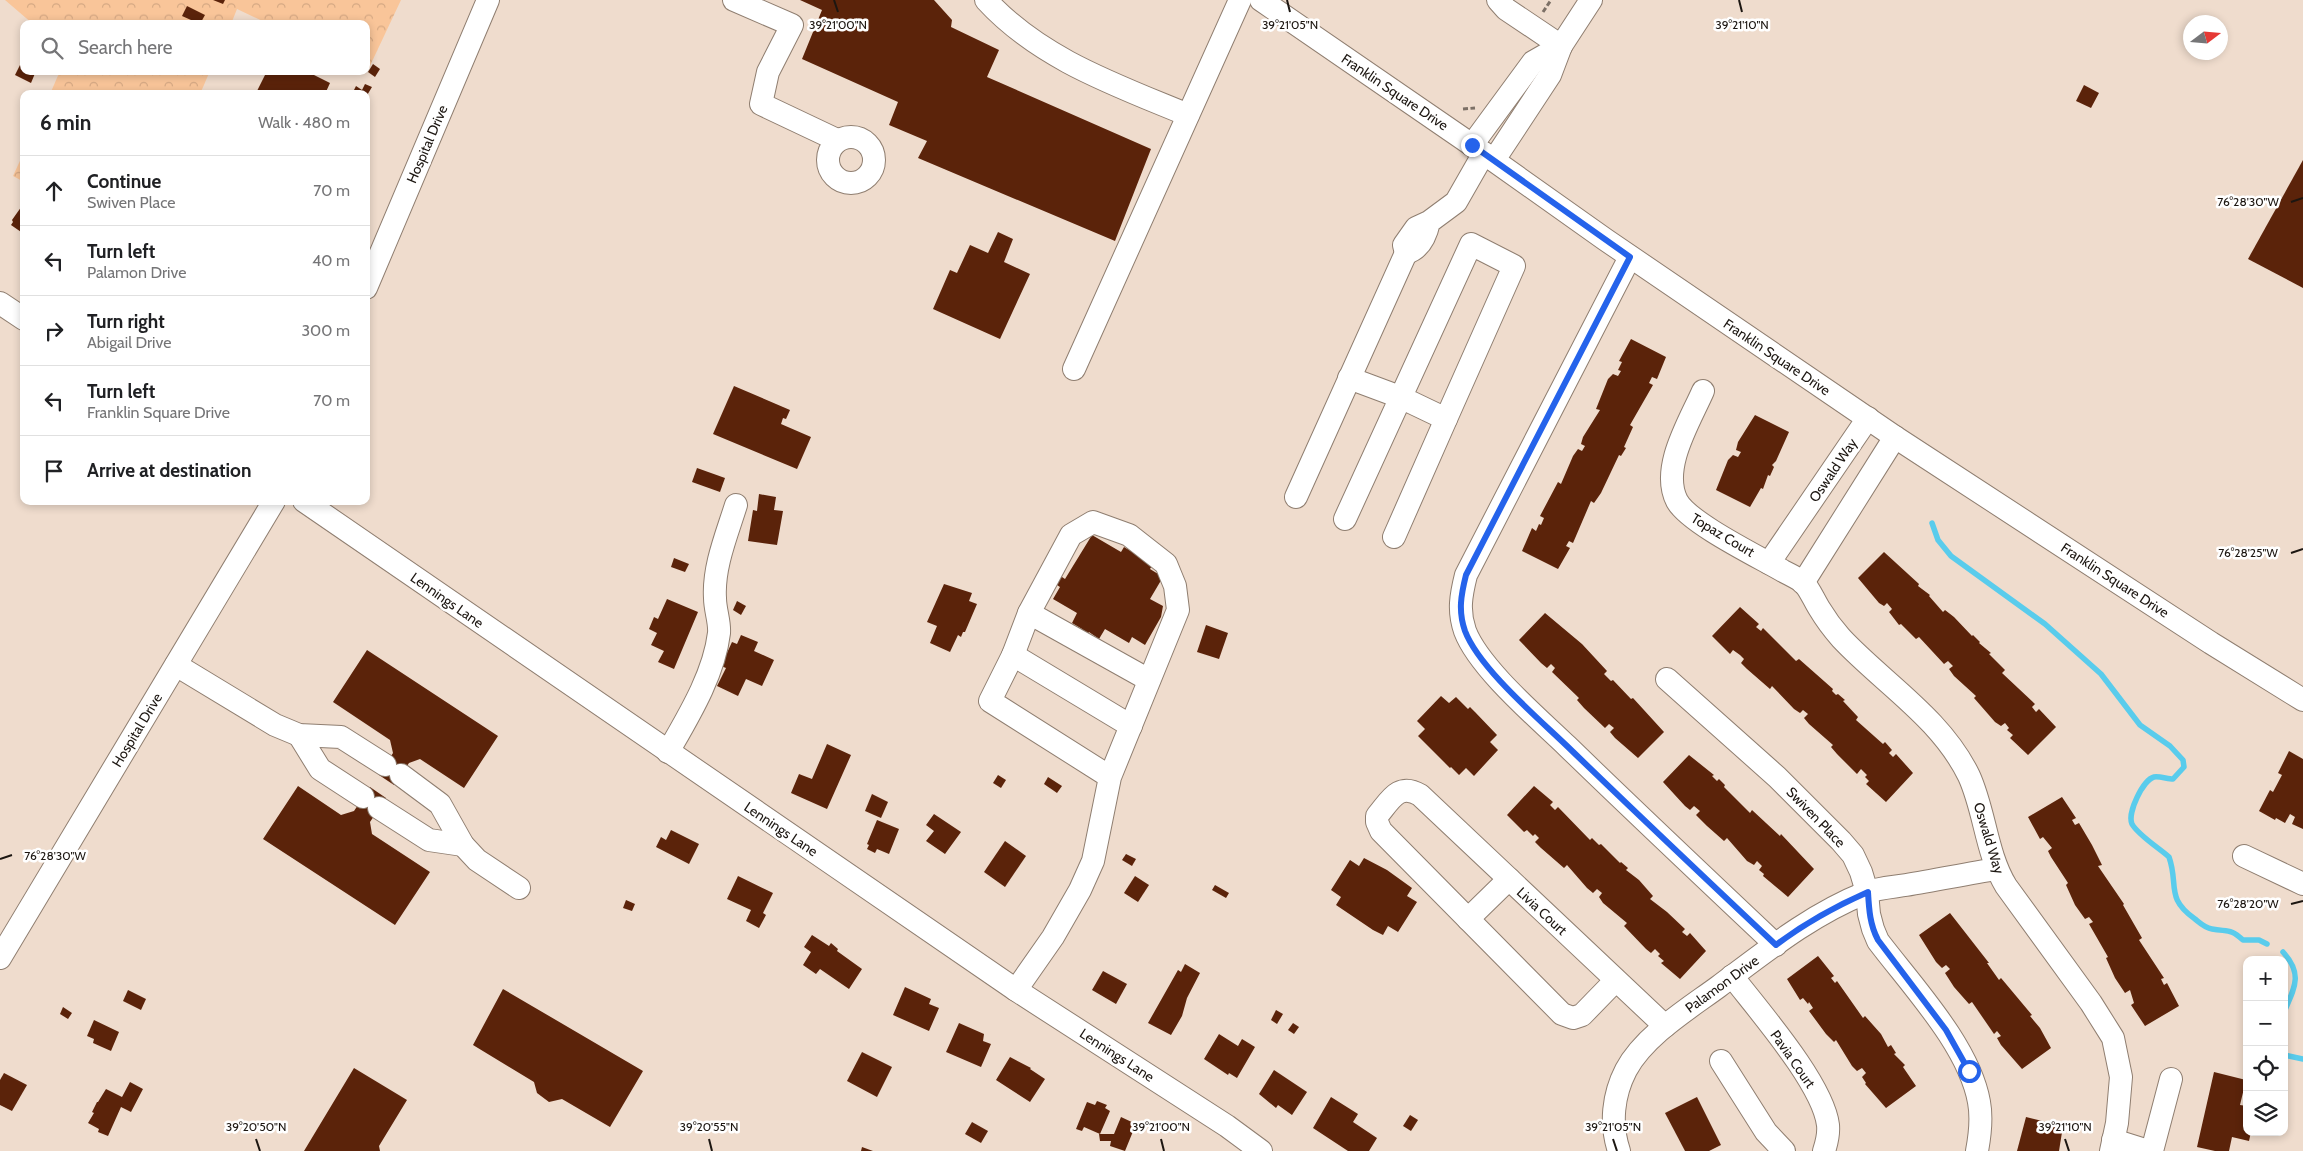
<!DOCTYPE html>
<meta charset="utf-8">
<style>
:root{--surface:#fff;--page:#f2f2f2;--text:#202124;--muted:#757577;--line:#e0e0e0}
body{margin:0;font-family:Cabin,sans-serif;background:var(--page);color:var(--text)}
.controls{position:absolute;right:15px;bottom:15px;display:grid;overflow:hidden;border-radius:10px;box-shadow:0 2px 8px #0003}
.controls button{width:45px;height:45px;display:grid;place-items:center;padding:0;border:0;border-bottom:1px solid var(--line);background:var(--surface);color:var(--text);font:25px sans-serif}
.compass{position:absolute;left:2183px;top:15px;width:45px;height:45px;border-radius:50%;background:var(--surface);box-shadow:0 2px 8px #0003;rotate:74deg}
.stop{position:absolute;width:15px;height:15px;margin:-11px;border:4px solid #2563eb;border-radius:50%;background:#fff}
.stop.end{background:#2563eb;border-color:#fff;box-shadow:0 1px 5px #0008}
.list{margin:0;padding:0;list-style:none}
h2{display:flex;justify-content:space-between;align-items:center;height:65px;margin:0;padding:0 20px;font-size:21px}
h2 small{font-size:16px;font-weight:400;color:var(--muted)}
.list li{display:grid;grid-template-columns:32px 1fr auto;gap:15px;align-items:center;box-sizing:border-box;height:70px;padding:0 20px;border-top:1px solid var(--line)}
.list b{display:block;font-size:19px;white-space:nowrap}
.list p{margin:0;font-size:16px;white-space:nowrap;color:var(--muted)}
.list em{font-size:16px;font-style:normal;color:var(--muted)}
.icon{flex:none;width:28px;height:28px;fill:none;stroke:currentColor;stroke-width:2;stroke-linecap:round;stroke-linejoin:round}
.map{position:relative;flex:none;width:2303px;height:1151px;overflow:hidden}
.search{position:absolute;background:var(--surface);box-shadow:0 2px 8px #0003;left:20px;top:20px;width:350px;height:55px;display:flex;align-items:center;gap:12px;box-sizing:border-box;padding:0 18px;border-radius:10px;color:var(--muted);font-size:19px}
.panel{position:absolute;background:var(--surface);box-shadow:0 2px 8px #0003;left:20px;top:90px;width:350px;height:415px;border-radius:10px}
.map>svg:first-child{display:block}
</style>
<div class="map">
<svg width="2303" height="1151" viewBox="0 0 2303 1151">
<defs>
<pattern id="forest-crowns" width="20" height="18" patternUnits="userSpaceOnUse" patternTransform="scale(1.25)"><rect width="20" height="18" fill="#f9c599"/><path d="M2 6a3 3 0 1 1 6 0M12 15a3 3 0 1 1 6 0" fill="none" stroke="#d5a883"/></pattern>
</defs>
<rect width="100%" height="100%" fill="#efdccd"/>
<g fill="url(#forest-crowns)">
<path d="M5,0H401L368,70L366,69V24H269L237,9L231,24H33Z"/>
<path d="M60,71H210L200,94H50Z"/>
<path d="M24,152V182L13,176Z"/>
</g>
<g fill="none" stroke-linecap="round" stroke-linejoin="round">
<g stroke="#59ccec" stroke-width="5.5">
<path d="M1932,523L1938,540L1951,556L2045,624L2101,674L2140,725L2170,746L2183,760L2184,767L2173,779C2168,779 2159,776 2154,777C2143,780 2127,813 2132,824C2138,835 2159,848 2169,857C2179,885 2165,898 2195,919C2200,923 2205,928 2212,929C2228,932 2230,928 2243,940H2259L2267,944"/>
<path d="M2283,952C2303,974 2295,987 2284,1012"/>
<path d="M2284,1055L2303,1059"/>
</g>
</g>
<g fill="#5b230a">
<path d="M213,0H225L223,4Z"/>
<path d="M800,0H934L952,20L951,27L999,50L987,77L1151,149L1115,241L918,158L927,141L889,125L898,102L802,59L822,10Z"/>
<path d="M187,6L205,15L200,24L182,16Z"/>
<path d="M24,57V71H36L31,83L15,75Z"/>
<path d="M373,64L380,69L375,77L368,72Z"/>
<path d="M267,71H306L330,83L325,94H264L257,91Z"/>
<path d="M365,84L372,87L366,97V94H352L356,86L362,90Z"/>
<path d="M2084,85L2099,93L2091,108L2076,101Z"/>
<path d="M2303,160V288L2248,259Z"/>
<path d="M24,203V234L11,225L13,222L12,220Z"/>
<path d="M998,232L1013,239L1004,262L1030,274L1000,339L933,309L950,270L957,273L970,245L988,253Z"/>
<path d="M1631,339L1666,357L1657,379L1652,377L1649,383L1653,385L1630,425L1633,427L1624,447L1626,448L1621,456L1619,455L1601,493L1594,503L1591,501L1573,543L1569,541L1566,546L1570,548L1558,569L1522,551L1532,528L1536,531L1539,524L1541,525L1544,518L1540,516L1558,482L1561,484L1573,456L1578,449L1582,451L1585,446L1581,444L1583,437L1600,410L1596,409L1608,379L1613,374L1618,376L1621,371L1618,370L1622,362L1619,361Z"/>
<path d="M734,386L790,410L786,419L783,418L781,424L811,437L797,469L713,434Z"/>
<path d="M1755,415L1789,432L1776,461L1772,465L1774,467L1770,476L1768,475L1763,489L1761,488L1750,507L1716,490L1728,460L1733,455L1738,457L1741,452L1736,450L1738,442Z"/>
<path d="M697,468L725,478L720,492L692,482Z"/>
<path d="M759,494L776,497L774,510L783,511L777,545L748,541L753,510L757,511Z"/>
<path d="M1092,535L1121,552L1124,547L1153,564L1150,569L1163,577L1150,599L1163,606L1161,617L1145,645L1132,637L1129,643L1105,629L1099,639L1089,632L1087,635L1081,632L1082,629L1072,623L1077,613L1053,599L1060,587L1054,583L1059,575L1065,579Z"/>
<path d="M1884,552L1919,584L1918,586L1930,595L1929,596L1943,612L1945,610L1954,617L1972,636L1973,635L1980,642L1979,643L1991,653L1989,654L2005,670L2002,673L2035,704L2032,707L2036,712L2039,709L2056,727L2028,755L2010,738L2013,735L2007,730L2009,728L2005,723L2001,726L1995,722L1974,698L1976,696L1954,676L1949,669L1953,666L1948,661L1944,664L1919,637L1916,639L1901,624L1899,625L1889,612L1892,609L1887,603L1884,606L1879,603L1858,578Z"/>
<path d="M674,558L689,564L685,572L671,567Z"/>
<path d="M944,584L972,593L969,601L977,604L965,632H963L961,637L958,635L950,652L930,643L937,626L927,622Z"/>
<path d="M667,599L698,612L674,669L658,662L664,651L651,645L657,633L649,629L654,617L658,619Z"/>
<path d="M737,601L746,606L741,615L733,610Z"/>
<path d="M1740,607L1759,624L1756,627L1761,631L1763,628L1796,661L1799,659L1833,689L1832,691L1836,695L1838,694L1845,700L1843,701L1858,717L1856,720L1883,744L1885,742L1892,750L1889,753L1893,757L1896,754L1913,773L1886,802L1866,784L1869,781L1865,777L1867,775L1861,769L1857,774L1837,754L1831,747L1833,745L1809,724L1804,718L1808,714L1803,710L1800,713L1794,709L1772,686L1770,689L1747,669L1741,663L1744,659L1740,655L1733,650L1730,654L1712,636Z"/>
<path d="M1545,613L1582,644L1607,671L1604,674L1611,681L1613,680L1631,699L1633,698L1664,732L1638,758L1615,738L1610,732L1614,728L1609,724L1605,728L1584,708L1577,700L1579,698L1552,672L1555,668L1551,664L1547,668L1541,663L1519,640Z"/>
<path d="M1206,625L1228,633L1219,659L1197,652Z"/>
<path d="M741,635L758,642L754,651L774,660L762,686L746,679L738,696L717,686L726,668L721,666L732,642L737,644Z"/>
<path d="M367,650L498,736L464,788L420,759L409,763L394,785L379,775L393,753L390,740L333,702Z"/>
<path d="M1441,696L1449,703L1456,697L1468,709L1470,707L1475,712L1497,735L1490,742L1498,750L1474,776L1466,768L1459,775L1451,767L1450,768L1418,736L1425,729L1417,721Z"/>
<path d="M827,744L851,755L827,809L791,793L799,774L812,779Z"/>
<path d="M2289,751L2303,759V829L2292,824L2295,817L2290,814L2285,823L2276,818L2275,820L2259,811L2270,790L2273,792L2282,775L2278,773Z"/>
<path d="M1689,755L1714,775L1712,776L1717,781L1719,779L1725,785L1724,787L1750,813L1752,810L1780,836L1781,834L1814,869L1788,897L1763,876L1764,874L1759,870L1762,866L1757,861L1754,865L1747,861L1727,838L1724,841L1707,826L1696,815L1700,811L1694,806L1690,810L1685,806L1663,782Z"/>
<path d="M998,775L1006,780L1001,788L993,783Z"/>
<path d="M1048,777L1062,786L1057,793L1044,784Z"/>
<path d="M298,786L341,815L354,811L370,787L386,798L370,822L372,834L430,872L395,925L263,839Z"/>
<path d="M1534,786L1553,802L1550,805L1555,810L1558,807L1590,840L1592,838L1599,845L1601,844L1620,863L1621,862L1628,868L1626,870L1639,880L1653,896L1650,899L1667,912L1685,929L1682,932L1687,936L1690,933L1706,951L1680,979L1661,963L1664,961L1658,956L1660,954L1655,949L1651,953L1646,949L1624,926L1627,923L1603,903L1599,897L1602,893L1597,889L1593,893L1587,888L1567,865L1564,868L1541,848L1535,842L1539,838L1535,834L1533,836L1527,830L1524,832L1507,815Z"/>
<path d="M872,794L888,802L881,818L865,811Z"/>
<path d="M2062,797L2076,818L2072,820L2075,825L2079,823L2092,845L2102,865L2098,866L2124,904L2123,905L2142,938L2139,940L2164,978L2161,979L2164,985L2167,983L2179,1006L2145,1026L2131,1005L2134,1003L2130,990L2125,993L2115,978L2106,958L2108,957L2089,924L2093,922L2089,917L2085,919L2075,905L2066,885L2068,883L2051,857L2048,851L2052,848L2043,837L2040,839L2028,817Z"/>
<path d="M934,814L961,832L945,854L926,841L934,831L926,825Z"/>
<path d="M877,820L899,829L889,854L877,849L875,853L867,849L869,845L867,844Z"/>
<path d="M671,830L699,844L689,864L656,847L661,837L666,840Z"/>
<path d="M1005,841L1026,856L1005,887L984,872Z"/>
<path d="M1126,854L1136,859L1132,866L1122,860Z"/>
<path d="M1364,858L1387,870L1412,888L1407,896L1417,902L1398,932L1388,926L1383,935L1373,930L1336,905L1341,897L1331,890L1350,860L1359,866Z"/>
<path d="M738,876L773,893L763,913L766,915L759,928L746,921L751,910L727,899Z"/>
<path d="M1135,876L1149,885L1138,902L1124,893Z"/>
<path d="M1215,885L1229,893L1226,898L1212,890Z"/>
<path d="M626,900L635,904L632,911L623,908Z"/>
<path d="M1950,913L1989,963H1987L1999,980L2001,978L2032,1015L2030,1016L2040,1028L2051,1048L2022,1069L2001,1045L1997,1038L2001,1036L1997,1031L1994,1034L1972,1002L1969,1004L1954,987L1945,973L1950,969L1946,965L1942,968L1936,962L1919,935Z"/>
<path d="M812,935L829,946L831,943L838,949L837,951L862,969L849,989L820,969L816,974L803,965L811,952L804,947Z"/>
<path d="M1818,956L1834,976L1831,978L1835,983L1837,981L1863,1018L1865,1016L1881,1034L1888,1047L1891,1045L1896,1053L1894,1054L1905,1065L1903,1067L1916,1086L1886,1108L1865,1084L1866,1083L1862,1077L1866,1073L1862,1068L1857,1071L1852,1066L1836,1040L1834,1042L1826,1034L1809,1011L1813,1008L1809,1002L1808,1004L1803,998L1800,1000L1787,979Z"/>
<path d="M1185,964L1200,973L1187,998L1182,1016L1171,1035L1148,1023L1178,970L1181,972Z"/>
<path d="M1103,971L1127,984L1116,1004L1092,990Z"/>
<path d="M905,987L931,999L929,1004L939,1008L929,1031L893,1015Z"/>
<path d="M503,989L643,1071L610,1127L562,1099L549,1102L537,1093L534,1082L473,1045Z"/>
<path d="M128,990L146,999L141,1010L123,1001Z"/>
<path d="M63,1007L72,1013L68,1019L60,1014Z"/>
<path d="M1276,1010L1283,1014L1277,1024L1271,1020Z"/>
<path d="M94,1020L119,1032L111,1051L93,1043L94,1039L87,1036Z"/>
<path d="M959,1023L984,1034L983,1041L991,1044L981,1067L946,1052Z"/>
<path d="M1293,1023L1299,1027L1294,1034L1288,1030Z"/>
<path d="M1219,1034L1238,1046L1242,1039L1255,1047L1237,1078L1229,1073L1228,1075L1204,1059Z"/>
<path d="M862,1052L892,1067L877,1097L847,1081Z"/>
<path d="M1010,1057L1031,1068L1030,1069L1045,1079L1030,1102L996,1080Z"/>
<path d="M354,1068L407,1100L379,1146L380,1151H304Z"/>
<path d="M1274,1070L1307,1092L1292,1115L1278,1105L1276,1108L1259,1094Z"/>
<path d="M2214,1072L2246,1080L2240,1105L2247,1106V1132H2251L2249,1141L2232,1137L2229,1151H2215L2197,1147Z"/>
<path d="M4,1073L27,1085L12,1111L0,1105V1080Z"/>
<path d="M130,1082L143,1089L131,1112L121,1107L108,1136L98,1132L99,1129L88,1123L94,1113L92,1112L97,1102H98L106,1089L122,1097Z"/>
<path d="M1331,1097L1358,1114L1353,1122L1377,1138L1369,1151H1348L1313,1128Z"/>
<path d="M1697,1097L1721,1145L1709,1151H1685L1665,1113Z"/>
<path d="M1097,1101L1107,1105L1105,1108L1110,1111L1100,1134L1084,1127L1082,1131L1076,1129L1087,1102L1095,1105Z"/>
<path d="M1410,1115L1418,1120L1411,1131L1403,1126Z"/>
<path d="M1121,1117L1136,1124L1125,1151L1110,1146L1111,1141H1100L1099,1134H1114Z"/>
<path d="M2026,1117L2063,1126L2059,1151H2017Z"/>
<path d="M972,1122L988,1131L981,1143L965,1134Z"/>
<path d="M862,1147L873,1151H861Z"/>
</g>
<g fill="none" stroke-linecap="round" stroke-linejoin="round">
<defs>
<g id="minor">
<path d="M734,0L792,25L768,72L761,104L837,140"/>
<path d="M986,0C1040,59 1116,85 1188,115"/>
<path d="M1261,0L1472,145L1606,240L1895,437L2211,643L2303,700"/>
<path d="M1498,0L1506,9L1561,46"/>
<circle cx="851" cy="160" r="23"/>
<path d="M1472,145L1533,62L1561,46"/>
<path d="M1494,160L1550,75L1561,46L1591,0"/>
<path d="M1429,222C1426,236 1420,249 1406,253L1404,245L1416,228L1429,222L1456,202L1484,153"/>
<path d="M1630,257L1466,575C1461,595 1458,611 1465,631C1479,668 1538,718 1567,746C1636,813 1706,879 1776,945"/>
<path d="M366,288L488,0"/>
<path d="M0,303L24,319"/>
<path d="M1074,369L1240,0"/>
<path d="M1703,391C1690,421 1660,468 1677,501C1689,523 1759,557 1783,571C1789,574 1797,578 1803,582C1809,588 1814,600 1819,608C1825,618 1833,629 1841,638C1883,683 1941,718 1969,776C1985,811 1986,853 2006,886L2091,1003L2113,1038L2121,1077L2117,1123L2111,1151"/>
<path d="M1296,497L1406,253"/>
<path d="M304,501L1016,990L1227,1126L1261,1151"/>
<path d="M1345,519L1471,244L1514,266L1446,419L1400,397L1349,378"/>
<path d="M1394,537L1446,419"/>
<path d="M1769,563L1868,418"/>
<path d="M1803,583L1895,437"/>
<path d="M1029,613L1149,680"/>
<path d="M1013,655L1131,726"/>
<path d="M176,665L275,725L299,735L341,737L385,765"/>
<path d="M1667,679L1777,777L1841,841L1853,855L1861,872L1867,892L1869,914L1873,929L1878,941C1912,986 1969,1046 1979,1102C1982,1118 1980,1135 1977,1151"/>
<path d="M299,735L320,769L363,797"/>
<path d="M668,752C688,717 714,675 719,633C720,622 715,610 715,598C713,567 727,534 736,505"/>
<path d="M401,775L440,804L463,845L477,860L519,888"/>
<path d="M379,808L429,840L463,845"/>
<path d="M2244,856L2303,884"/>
<path d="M1468,919L1509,879"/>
<path d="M0,958L274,501"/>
<path d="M1732,976C1759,1011 1823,1084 1828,1125C1829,1135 1827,1142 1824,1151"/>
<path d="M1616,980L1582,1015L1573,1018L1562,1014L1381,831L1377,822V816C1390,801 1398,782 1420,795L1665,1026"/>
<path d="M1016,990L1053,937L1080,890L1093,861L1110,777L1178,610L1175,586L1166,564L1129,535L1093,522L1071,535L1029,613L1013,655L990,701L1110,777"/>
<path d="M1721,1061L1766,1132L1784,1151"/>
<path d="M2113,1140L2148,1151"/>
<path d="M1619,1151C1610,1124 1613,1095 1626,1070C1644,1036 1688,1009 1718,987C1765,952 1810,915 1865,893C1877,888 1893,887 1906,885C1936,880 1966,874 1996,869"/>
<path d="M2152,1151L2171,1079"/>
</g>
</defs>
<use href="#minor" stroke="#8f7e70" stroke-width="24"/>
<g stroke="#7c7066" stroke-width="3" stroke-dasharray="5 2.5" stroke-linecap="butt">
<path d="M1543,12L1551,0"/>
<path d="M1463,109L1475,108"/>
</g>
<use href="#minor" stroke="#fff" stroke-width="22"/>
</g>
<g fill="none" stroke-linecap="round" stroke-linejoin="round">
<path stroke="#2563eb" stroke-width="6" d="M1472,145L1630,257L1466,575C1461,595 1458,611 1465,631C1479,668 1538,718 1567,746C1636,813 1706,879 1776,945C1805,923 1834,907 1868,892C1869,910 1870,925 1878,940L1946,1030L1969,1071"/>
</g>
<path fill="none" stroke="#1c1611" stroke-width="2" d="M834,0L838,12M1287,0L1290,12M1739,0L1742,12M2291,202L2303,198M2291,553L2303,549M0,859L12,855M2291,904L2303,901M256,1139L260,1151M709,1139L712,1151M1161,1139L1164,1151M1613,1139L1617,1151M2065,1139L2069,1151"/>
<g text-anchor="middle" stroke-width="5" stroke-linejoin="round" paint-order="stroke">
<g font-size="14" fill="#1c1611" stroke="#fff">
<text transform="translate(1395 92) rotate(34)" y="5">Franklin Square Drive</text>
<text transform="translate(427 144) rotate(-67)" y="5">Hospital Drive</text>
<text transform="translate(1777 357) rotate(34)" y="5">Franklin Square Drive</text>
<text transform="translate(1833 470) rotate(-56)" y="5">Oswald Way</text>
<text transform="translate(1723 535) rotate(31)" y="5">Topaz Court</text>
<text transform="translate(2115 580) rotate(33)" y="5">Franklin Square Drive</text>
<text transform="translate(447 600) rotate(35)" y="5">Lennings Lane</text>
<text transform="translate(137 730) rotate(-59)" y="5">Hospital Drive</text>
<text transform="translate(1816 817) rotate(46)" y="5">Swiven Place</text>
<text transform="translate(781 829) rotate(34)" y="5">Lennings Lane</text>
<text transform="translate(1989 838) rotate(73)" y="5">Oswald Way</text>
<text transform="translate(1542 911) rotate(43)" y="5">Livia Court</text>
<text transform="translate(1722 984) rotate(-36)" y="5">Palamon Drive</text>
<text transform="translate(1117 1055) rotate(33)" y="5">Lennings Lane</text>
<text transform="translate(1793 1059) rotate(55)" y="5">Pavia Court</text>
</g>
</g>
<g font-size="12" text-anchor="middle" fill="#1c1611" stroke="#fff" stroke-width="5" stroke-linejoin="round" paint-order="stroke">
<text x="838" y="29">39°21'00"N</text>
<text x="1290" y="29">39°21'05"N</text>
<text x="1742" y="29">39°21'10"N</text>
<text x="2248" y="206">76°28'30"W</text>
<text x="2248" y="557">76°28'25"W</text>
<text x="55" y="860">76°28'30"W</text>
<text x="2248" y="908">76°28'20"W</text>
<text x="256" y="1131">39°20'50"N</text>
<text x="709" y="1131">39°20'55"N</text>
<text x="1161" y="1131">39°21'00"N</text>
<text x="1613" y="1131">39°21'05"N</text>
<text x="2065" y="1131">39°21'10"N</text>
</g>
</svg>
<div class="controls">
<button>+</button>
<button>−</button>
<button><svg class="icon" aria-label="locate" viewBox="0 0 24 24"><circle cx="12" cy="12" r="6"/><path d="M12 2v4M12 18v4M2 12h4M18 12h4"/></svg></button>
<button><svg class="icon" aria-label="layers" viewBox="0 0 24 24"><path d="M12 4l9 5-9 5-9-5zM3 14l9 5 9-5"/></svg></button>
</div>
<svg class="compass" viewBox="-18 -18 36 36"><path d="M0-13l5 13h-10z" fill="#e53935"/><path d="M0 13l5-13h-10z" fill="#757577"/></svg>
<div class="stop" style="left:1969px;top:1071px"></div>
<div class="stop end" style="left:1472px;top:145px"></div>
<div class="search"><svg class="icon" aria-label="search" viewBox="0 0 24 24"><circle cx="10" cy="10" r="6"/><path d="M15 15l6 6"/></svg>Search here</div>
<section class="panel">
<h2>6 min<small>Walk · 480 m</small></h2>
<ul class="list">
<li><svg class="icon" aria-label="ahead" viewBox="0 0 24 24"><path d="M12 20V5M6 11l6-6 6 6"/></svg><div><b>Continue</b><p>Swiven Place</p></div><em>70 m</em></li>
<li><svg class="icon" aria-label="left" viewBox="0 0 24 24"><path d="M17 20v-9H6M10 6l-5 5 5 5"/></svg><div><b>Turn left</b><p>Palamon Drive</p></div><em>40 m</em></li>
<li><svg class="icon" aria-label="right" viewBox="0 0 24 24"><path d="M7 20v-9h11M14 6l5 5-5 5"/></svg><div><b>Turn right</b><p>Abigail Drive</p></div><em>300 m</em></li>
<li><svg class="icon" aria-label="left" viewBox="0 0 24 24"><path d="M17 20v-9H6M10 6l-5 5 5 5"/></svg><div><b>Turn left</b><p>Franklin Square Drive</p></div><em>70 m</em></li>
<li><svg class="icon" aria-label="arrive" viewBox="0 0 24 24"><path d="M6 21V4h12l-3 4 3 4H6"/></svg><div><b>Arrive at destination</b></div></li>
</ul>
</section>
</div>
